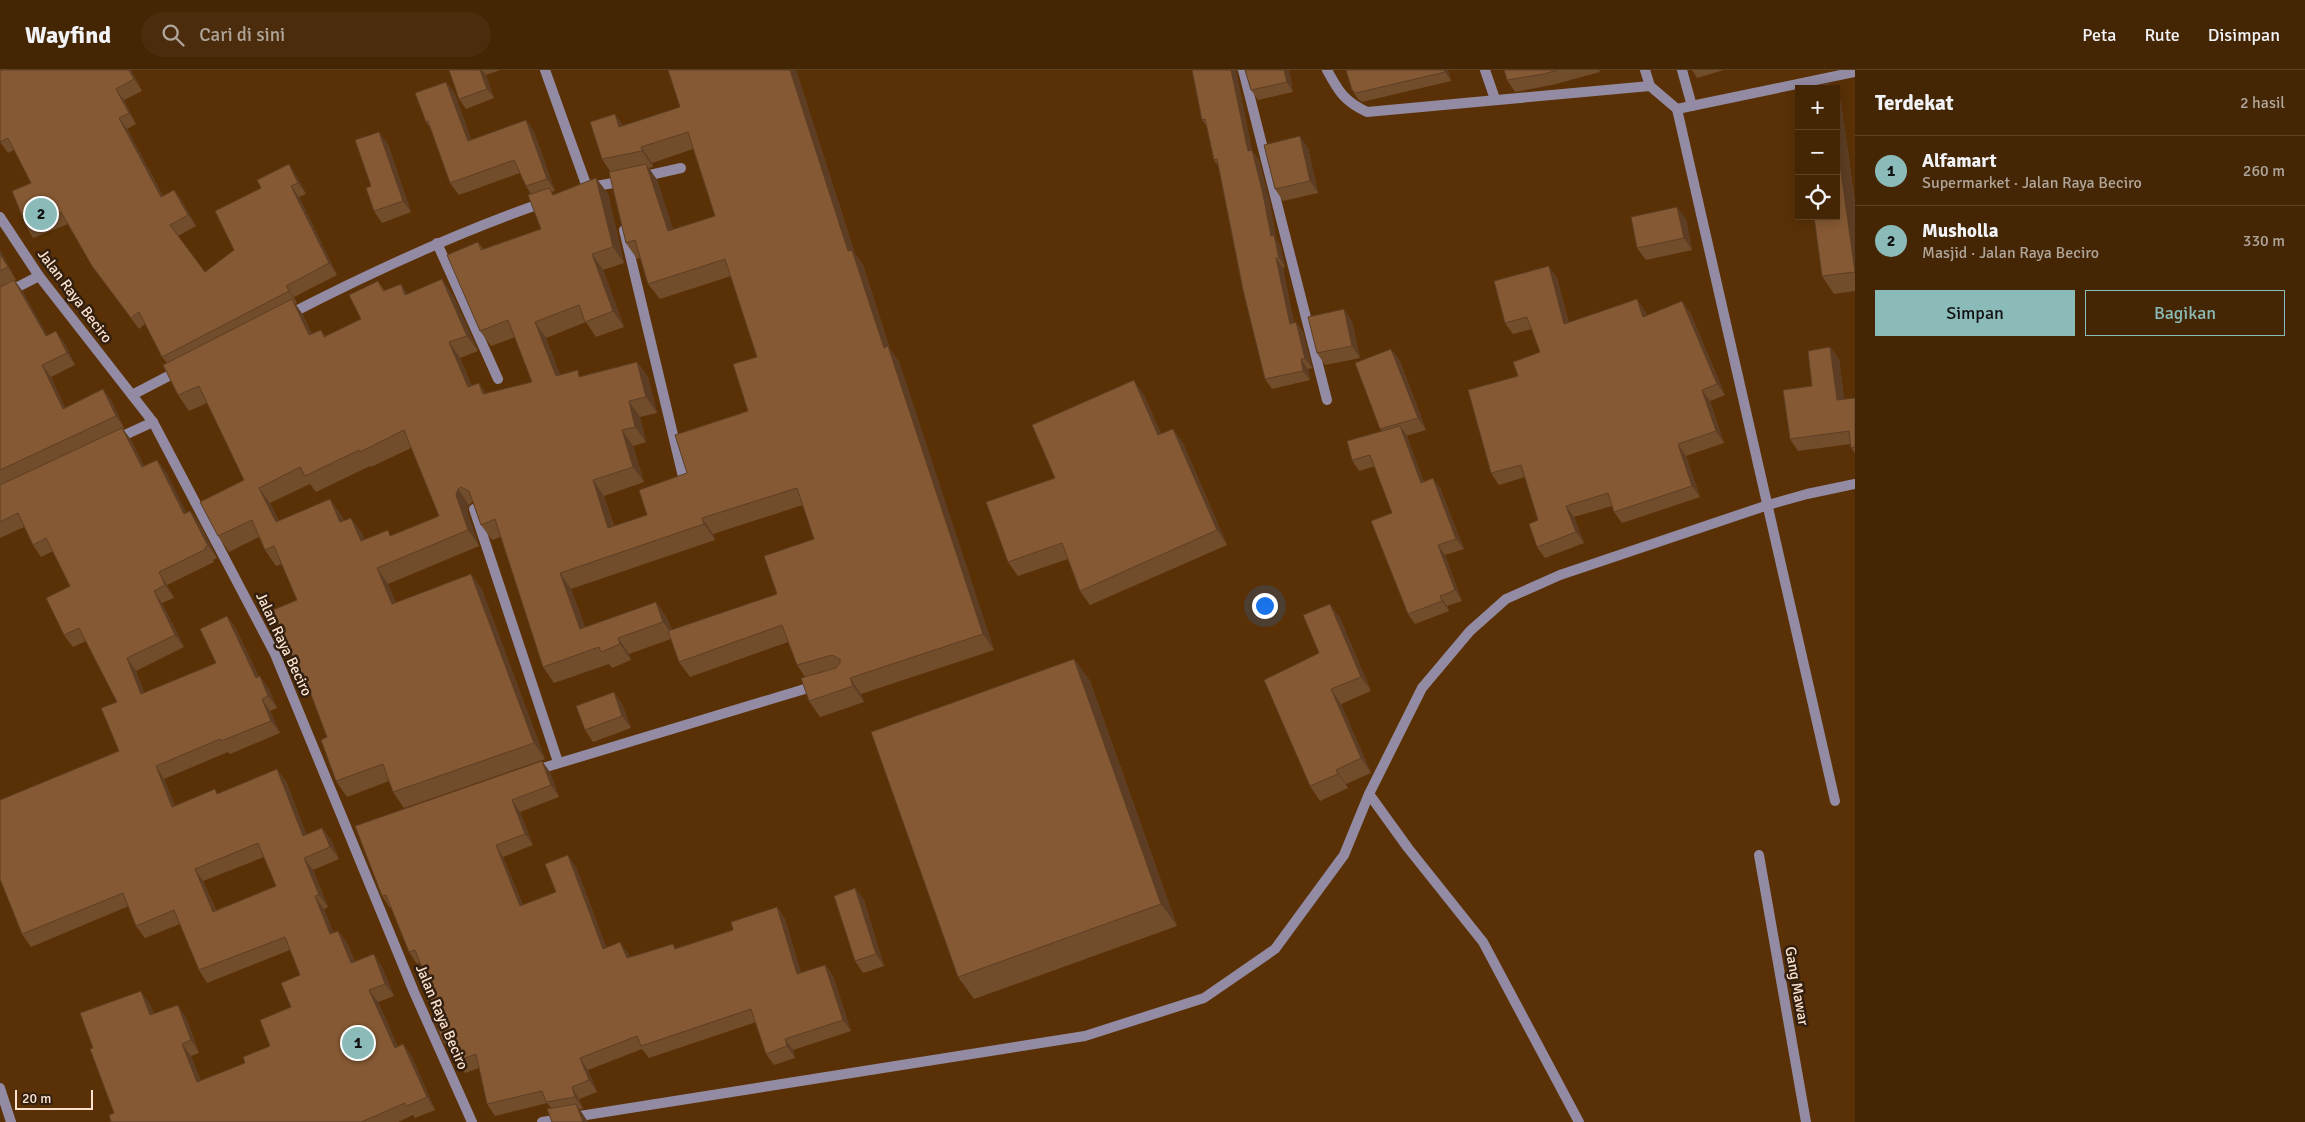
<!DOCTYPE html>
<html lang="id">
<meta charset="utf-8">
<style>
:root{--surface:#442504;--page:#4b2d0e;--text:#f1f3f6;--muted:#afa59a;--line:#5c4226;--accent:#8bbbb9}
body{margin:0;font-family:Signika,sans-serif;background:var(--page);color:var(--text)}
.controls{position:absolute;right:15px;top:15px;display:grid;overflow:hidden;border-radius:0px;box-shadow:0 2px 12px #0003}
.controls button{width:45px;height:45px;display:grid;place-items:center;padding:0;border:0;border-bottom:1px solid var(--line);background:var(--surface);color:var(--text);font:25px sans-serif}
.scale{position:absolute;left:15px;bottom:12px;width:78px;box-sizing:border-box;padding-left:5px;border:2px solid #fce2ce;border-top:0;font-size:14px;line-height:18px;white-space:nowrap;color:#fce2ce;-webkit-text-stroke:4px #321f0f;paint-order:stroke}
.you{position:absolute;left:1264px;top:535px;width:18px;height:18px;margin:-12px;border:4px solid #fff;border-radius:50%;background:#1a73e8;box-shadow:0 0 0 8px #1a73e833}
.badge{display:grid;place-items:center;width:32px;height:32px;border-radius:50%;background:var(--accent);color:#111;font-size:16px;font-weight:700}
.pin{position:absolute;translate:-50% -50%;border:2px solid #fff;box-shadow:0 1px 5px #0006}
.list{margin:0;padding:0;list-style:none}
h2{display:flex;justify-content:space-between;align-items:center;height:65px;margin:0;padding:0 20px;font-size:21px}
h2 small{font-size:16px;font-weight:400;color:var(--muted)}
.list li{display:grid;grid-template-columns:32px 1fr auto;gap:15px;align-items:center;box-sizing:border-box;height:70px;padding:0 20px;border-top:1px solid var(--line)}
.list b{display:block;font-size:19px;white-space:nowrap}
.list p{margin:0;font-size:16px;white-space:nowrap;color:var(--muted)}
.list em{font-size:16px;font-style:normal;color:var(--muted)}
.actions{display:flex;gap:10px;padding:15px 20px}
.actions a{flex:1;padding:11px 0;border:1px solid var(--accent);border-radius:0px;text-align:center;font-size:18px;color:var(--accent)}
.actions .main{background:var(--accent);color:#111}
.icon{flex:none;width:28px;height:28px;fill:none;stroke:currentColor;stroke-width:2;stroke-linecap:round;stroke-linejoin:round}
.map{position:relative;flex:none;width:1855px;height:1052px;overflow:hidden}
header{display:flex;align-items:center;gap:30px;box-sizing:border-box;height:70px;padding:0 25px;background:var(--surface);border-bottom:1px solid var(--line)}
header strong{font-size:24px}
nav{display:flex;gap:28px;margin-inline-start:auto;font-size:18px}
.search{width:350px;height:45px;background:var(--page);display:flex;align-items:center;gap:12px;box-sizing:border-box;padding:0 18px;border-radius:28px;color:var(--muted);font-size:19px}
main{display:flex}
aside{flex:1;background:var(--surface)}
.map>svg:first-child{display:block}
</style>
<header>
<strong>Wayfind</strong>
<div class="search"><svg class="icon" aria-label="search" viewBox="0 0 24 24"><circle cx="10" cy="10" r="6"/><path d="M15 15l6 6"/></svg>Cari di sini</div>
<nav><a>Peta</a><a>Rute</a><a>Disimpan</a></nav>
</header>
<main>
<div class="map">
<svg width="1855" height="1052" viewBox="0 0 1855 1052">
<rect width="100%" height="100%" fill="#5a3106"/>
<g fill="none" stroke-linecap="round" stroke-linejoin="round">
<g stroke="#938ba3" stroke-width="10">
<path d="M545,0L587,117"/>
<path d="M1243,0L1327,330"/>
<path d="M1327,0C1339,22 1344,31 1367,42L1650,16"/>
<path d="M1485,0L1495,29"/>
<path d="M1645,0L1650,16L1677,39L1835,731"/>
<path d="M1682,0L1692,36"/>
<path d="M1677,39L1855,2"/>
<path d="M641,107L681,98"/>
<path d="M590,117L625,111"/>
<path d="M624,160L685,415"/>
<path d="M437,173L498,309"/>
<path d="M0,226L39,206"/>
<path d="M286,246C371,202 456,163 545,132"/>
<path d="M132,325L180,300"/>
<path d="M116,369L153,352"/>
<path d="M474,439L558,692"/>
<path d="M533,701L818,615"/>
<path d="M1369,724L1408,778L1483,872L1579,1052"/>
<path d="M1759,785L1806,1052"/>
<path d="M0,1018L11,1052"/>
<path d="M542,1052L1085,966L1204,928L1275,879L1344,785L1369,724L1422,618L1470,561L1506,529L1560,505L1768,435L1807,424L1855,414"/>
</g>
<path stroke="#938ba3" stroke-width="10" d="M0,147L39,206L153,352L275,584L414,922L472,1052"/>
</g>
<g fill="#724d2c" fill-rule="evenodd">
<path d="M131,0L142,21L124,30L136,54L127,59L163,126L174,120L182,131L196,156L178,166L205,202L234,180L296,105L306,124L299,127L337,205L294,227L297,233L295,234L303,245L312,264L321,260L325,266L361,249L378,211L385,221L408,224L453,225L478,281L460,288L472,316L486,324L532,312L515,267L491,276L480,261L478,172L483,179L541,159L531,124L526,116L520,103L459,125L450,113L432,61L426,52L446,12L455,24L471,70L526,50L534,62L555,121L551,122L553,125L596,108L608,124L624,193L603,200L624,257L596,267L586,252L546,268L560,305L582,306L637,292L648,307L657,343L640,347L646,372L633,376L644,412L604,426L614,456L647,445L748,341L757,287L731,206L660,229L648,214L640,188L637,189L626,173L610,101L602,89L623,56L680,37L668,0H796L855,184L863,195L890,279L899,292L994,580L861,624L864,632L820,647L809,631L805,607L797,595L788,572L690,607L679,592L671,569L629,584L631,590L612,598L609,594L554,613L543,597L501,467L492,470L481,455L473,433L472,432L469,435L467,441L479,476L388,514L396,533L471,504L482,520L545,689L404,738L393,722L389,711L347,727L336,711L327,667L308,617L300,605L297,530L282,494L276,496L265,480L259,467L229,482L218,466L244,410L207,333L189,341L178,325L167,293L162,287L145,254L139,259L92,196L68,154L33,168L26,156L31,113L14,80L8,83L0,72ZM693,79L715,146L673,160L657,110L649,98L653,97L652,93ZM411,378L439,446L392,466L364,469L362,463L344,451L341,445L330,429L279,451L270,433L310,414L316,422L370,396L371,397ZM803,435L814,469L777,524L672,560L667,548L656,532L585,557L571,519L715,470L713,464Z"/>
<path d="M449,0H500L486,5L494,28L466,39L459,29Z"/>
<path d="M1192,0H1237L1236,1L1252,81L1259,90L1270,134L1276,169L1280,175L1285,197L1283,198L1294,253L1296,252L1303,262L1312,298L1308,299L1310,310L1272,319L1265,309L1218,96L1214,90L1207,57L1202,50Z"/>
<path d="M1245,0H1289L1293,22L1258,30L1251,20Z"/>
<path d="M1448,0L1451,11L1362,32L1358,29L1352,20Z"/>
<path d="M1504,0H1599L1600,2L1552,15L1515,22L1507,10Z"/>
<path d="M1692,0H1724L1697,8Z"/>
<path d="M1836,24L1841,32L1855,132V221L1834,224L1822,206L1836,146Z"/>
<path d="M388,74L411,142L382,153L374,141L371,116Z"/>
<path d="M1308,78L1318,123L1283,131L1275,119Z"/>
<path d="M1686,149L1692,180L1646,190L1637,178Z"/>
<path d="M0,180L16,210L15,211L23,222L47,266L65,274L75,295L51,307L65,338L103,319L112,332L124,358L123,359L131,370L144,396L166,402L186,443L190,441L199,453L217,488L213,490L214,492L167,515L174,528L162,533L184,577L136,601L144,623L216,593L227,546L236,559L259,607L269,619L277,638L270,641L280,663L230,684L228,682L164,709L175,736L218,723L286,711L306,764L322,758L331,770L339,789L313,800L328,837L324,839L333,863L338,861L347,873L355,892L382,897L394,926L378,932L398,977L403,974L412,987L435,1040L415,1048L413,1045L398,1052H111L114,1043L93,978L150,934L154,944L186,947L199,983L191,986L201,1011L245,993L270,976L291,937L300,905L290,880L207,913L199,900L180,854L145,868L136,856L129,836L31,877L22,864L119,681L117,632L86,571L73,577L64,565L70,516L53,481L41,487L33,475L24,457L0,468ZM264,787L276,816L216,840L203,811Z"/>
<path d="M1557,208L1569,253L1645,241L1647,246L1690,242L1725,325L1710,331L1724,373L1686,386L1700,427L1622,453L1614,442L1612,436L1574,447L1584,473L1545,488L1537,477L1538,450L1525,407L1499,415L1491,403L1518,306L1540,282L1532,259L1513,264L1505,253Z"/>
<path d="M1352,251L1360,288L1325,295L1317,283Z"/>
<path d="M1830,277L1839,289L1844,329L1855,328V383L1851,378V374L1798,381L1790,369L1812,316Z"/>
<path d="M1391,279L1400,291L1426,360L1406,366L1424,412L1440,418L1464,479L1445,485L1462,531L1447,536L1449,541L1415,554L1408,544L1392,443L1375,396L1359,401L1352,390L1382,361L1380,359Z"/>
<path d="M1144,325L1161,364L1173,359L1183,373L1227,475L1090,535L1080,521L1068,489L1018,506L1008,492L1055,408Z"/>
<path d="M1340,548L1371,621L1341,634L1371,703L1346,714L1348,718L1320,731L1310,716Z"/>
<path d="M1074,589L1090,611L1177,856L974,929L958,907Z"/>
<path d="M614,622L622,634L631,658L593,672L585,660Z"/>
<path d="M550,702L559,727L520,742L533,775L503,787L523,835L556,822L576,797L606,877L628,883L630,887L677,878L733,860L777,837L785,849L801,903L825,895L833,906L851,961L793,980L795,988L774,995L766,984L756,952L649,988L642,979L588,1000L597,1022L579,1029L583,1039H579L588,1052H552L551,1038L547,1033L495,1046L487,1034L479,998L465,1003L457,991L453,980L450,981L442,970L432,924L420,893L417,894L409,882L391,837L390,838L382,826Z"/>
<path d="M855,818L864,830L884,896L863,903L855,891Z"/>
</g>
<g fill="#5d3e24">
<path d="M129,0H131L142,21L134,9Z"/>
<path d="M480,0H482L486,5L494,28L487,19Z"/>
<path d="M790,0H796L855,184L863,195L890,279L899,292L994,580L983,564L848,181Z"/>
<path d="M1231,0H1237L1236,1L1252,81L1259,90L1270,134L1276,169L1280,175L1285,197L1279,188L1271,166L1248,81Z"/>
<path d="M1284,0H1289L1293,22L1287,12Z"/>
<path d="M1444,0H1448L1451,11L1445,2Z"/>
<path d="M446,12L455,24L476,83L468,71Z"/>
<path d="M116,19L124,30L136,54L129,43Z"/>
<path d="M1836,24L1841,32L1855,132V202L1836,66Z"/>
<path d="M615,44L626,60L619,57Z"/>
<path d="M119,48L127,59L169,138L161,127Z"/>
<path d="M526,50L534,62L555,121L547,109Z"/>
<path d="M379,62L388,74L411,142L403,131Z"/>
<path d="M1300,66L1308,78L1318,123L1310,111Z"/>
<path d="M641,77L652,93L653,97L642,81Z"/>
<path d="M289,94L296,105L306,124L298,113Z"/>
<path d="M646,94L657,110L679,177L668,161Z"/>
<path d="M596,108L608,124L624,193L613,177Z"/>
<path d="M291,116L299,127L337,205L329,193Z"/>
<path d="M174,120L182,131L196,156L188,145Z"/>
<path d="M1677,137L1686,149L1692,180L1684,168Z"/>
<path d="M0,180L16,210L0,184Z"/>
<path d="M592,184L603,200L624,257L613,241Z"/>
<path d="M1276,188L1283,198L1296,264L1290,254Z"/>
<path d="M1549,196L1557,208L1572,266L1564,254Z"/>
<path d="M442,209L453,225L478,281L467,266Z"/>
<path d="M14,210L23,222L55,279L46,266Z"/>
<path d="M401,214L412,230L405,225Z"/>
<path d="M286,216L294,227L297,233L289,221Z"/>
<path d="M292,229L303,245L320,281L309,265Z"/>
<path d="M1637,229L1645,241L1651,259L1643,247Z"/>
<path d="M1682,231L1690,242L1725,325L1717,314Z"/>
<path d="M1344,239L1352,251L1360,288L1352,276Z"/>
<path d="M535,252L546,268L567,322L556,306Z"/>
<path d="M1296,252L1303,262L1312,298L1305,289Z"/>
<path d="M56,261L65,274L75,295L67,283Z"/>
<path d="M449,272L460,288L479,333L468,317Z"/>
<path d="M1830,277L1839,289L1846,342L1837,330Z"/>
<path d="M1391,279L1400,291L1426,360L1418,348Z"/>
<path d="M1301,289L1308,299L1310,310L1303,301Z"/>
<path d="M637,292L648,307L657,343L646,327Z"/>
<path d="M42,295L51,307L72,352L63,339Z"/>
<path d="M1134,310L1144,325L1168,380L1158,365Z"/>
<path d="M479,313L490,329L483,324Z"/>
<path d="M103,319L112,332L124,358L116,346Z"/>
<path d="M1702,320L1710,331L1724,373L1716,361Z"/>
<path d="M629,331L640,347L646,372L635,357Z"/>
<path d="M1400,356L1407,366L1428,423L1421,413Z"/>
<path d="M122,358L131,370L151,410L142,397Z"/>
<path d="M1173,359L1183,373L1227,475L1217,460Z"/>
<path d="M622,360L633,376L644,412L633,397Z"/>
<path d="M1678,374L1686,386L1700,427L1692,416Z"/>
<path d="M157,390L166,402L193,456L184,444Z"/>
<path d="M1433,408L1440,418L1464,479L1456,469Z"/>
<path d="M593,410L604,426L619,474L608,458Z"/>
<path d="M259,418L270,433L287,468L276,452Z"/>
<path d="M458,419L469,435L467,441L479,476L468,460L456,425Z"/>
<path d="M330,429L341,445L351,468L340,452Z"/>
<path d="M1566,436L1574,447L1584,473L1576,462Z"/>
<path d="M190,441L199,453L217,488L208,476Z"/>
<path d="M351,448L362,463L372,487L361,471Z"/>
<path d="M702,448L713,464L715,470L704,454Z"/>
<path d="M1438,475L1445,485L1462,531L1455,520Z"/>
<path d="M377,498L388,514L403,550L392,534Z"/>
<path d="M159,502L167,515L174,528L165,515Z"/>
<path d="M560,503L571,519L591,574L580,559Z"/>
<path d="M471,504L482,520L545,689L534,673Z"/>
<path d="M154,521L162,533L184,577L175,565Z"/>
<path d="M1440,526L1447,536L1449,541L1442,531Z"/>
<path d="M656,532L667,548L674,567L663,552Z"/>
<path d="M1330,534L1340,548L1371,621L1361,607Z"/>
<path d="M227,546L236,559L265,620L256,608Z"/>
<path d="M618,568L629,584L631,590L620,574Z"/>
<path d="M127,588L136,601L150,636L141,624Z"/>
<path d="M1074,589L1090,611L1177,856L1161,834Z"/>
<path d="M260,606L269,619L277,638L268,626Z"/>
<path d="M850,608L861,624L864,632L853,616Z"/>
<path d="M1331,619L1341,634L1371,703L1361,688Z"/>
<path d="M614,622L622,634L631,658L622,646Z"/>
<path d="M262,629L270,641L280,663L271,651Z"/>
<path d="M542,691L550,702L559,727L551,715Z"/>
<path d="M156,696L164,709L181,749L172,737Z"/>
<path d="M277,699L286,711L312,778L303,766Z"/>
<path d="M1336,700L1346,714L1348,718L1338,704Z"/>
<path d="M512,730L520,742L533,775L525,764Z"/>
<path d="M322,758L331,770L339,789L330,777Z"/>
<path d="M496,775L503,787L528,847L520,836Z"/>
<path d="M568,785L576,797L611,890L603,879Z"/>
<path d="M304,788L313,800L328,837L319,825Z"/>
<path d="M195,799L203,811L221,854L213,842Z"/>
<path d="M855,818L864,830L884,896L876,884Z"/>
<path d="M315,826L324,839L339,876L330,864Z"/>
<path d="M777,837L785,849L805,915L797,904Z"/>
<path d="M338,861L347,873L360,905L351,893Z"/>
<path d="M620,872L628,883L635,900L627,888Z"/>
<path d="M374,884L382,897L394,926L385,914Z"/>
<path d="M825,895L833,906L851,961L843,950Z"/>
<path d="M369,920L378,932L404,990L395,978Z"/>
<path d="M141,921L150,934L159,957L150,945Z"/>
<path d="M178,935L186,947L199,983L191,970Z"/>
<path d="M785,969L793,980L795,988L787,976Z"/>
<path d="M182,974L191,986L206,1025L197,1012Z"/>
<path d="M403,974L412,987L435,1040L427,1027Z"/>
<path d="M580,988L588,1000L597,1022L589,1010Z"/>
<path d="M572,1017L579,1029L583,1039L575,1027Z"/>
<path d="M576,1034L588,1052H583Z"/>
</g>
<g fill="#855933" stroke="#5d3e24" fill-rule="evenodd">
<path d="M0,0H129L134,9L116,19L129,43L119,48L161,127L174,120L188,145L170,155L205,202L234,180L215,141L261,118L257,110L289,94L298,113L291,116L329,193L286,216L289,221L162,287L139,242L131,248L92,196L61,142L26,156L12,121L31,113L8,68L0,72Z"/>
<path d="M449,0H480L487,19L459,29Z"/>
<path d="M668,0H790L848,181L852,180L884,278L888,276L983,564L850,608L853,616L809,631L801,608L836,598L840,593V589L832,585L797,595L782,555L679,592L668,561L777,524L764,486L814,469L797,418L702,448L704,454L560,503L580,559L656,532L663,552L618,568L620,574L601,582L599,577L543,597L495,449L481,455L469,421L461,417L458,419L456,425L468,460L377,498L392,534L471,504L534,673L393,722L383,694L336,711L321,670L327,667L303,603L300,605L273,540L297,530L274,476L265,480L252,450L218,466L200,432L244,410L199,316L178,325L163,295L292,229L309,265L321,260L324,267L361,249L349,225L378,211L383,221L401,214L405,225L442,209L467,266L449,272L468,317L479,313L483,324L532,312L508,250L480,261L447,185L478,172L481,180L541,159L528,125L549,118L553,125L596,108L613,177L592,184L613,241L585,252L579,235L535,252L556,306L578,300L579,307L637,292L646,327L629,331L635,357L622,360L633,397L593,410L608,458L647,445L639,420L687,403L675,365L748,341L733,294L757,287L725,189L648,214L635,170L626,173L609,102L646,94L668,161L715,146L688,62L641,77L642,81L602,89L590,52L615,44L619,57L680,37ZM404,360L439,446L390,466L388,460L361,471L351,448L340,452L330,429L276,452L259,418L300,397L305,406L359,380L360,382Z"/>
<path d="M1192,0H1231L1248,81L1252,80L1263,124L1271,166L1274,165L1279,188H1276L1290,254L1296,252L1305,289H1301L1303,301L1265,309L1243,220L1217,89L1214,90L1205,49L1202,50Z"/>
<path d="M1245,0H1284L1287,12L1251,20Z"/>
<path d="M1346,0H1444L1445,2L1356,23L1352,20Z"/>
<path d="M1504,0H1558L1544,4L1507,10Z"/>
<path d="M446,12L468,71L526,50L547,109L526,116L514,90L450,113L428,51L426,52L415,23Z"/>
<path d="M1829,14L1830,19H1799Z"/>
<path d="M1797,19H1799V32Z"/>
<path d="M379,62L403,131L374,141L366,118L371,116L355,70Z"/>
<path d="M1300,66L1310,111L1275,119L1264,75Z"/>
<path d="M1836,66L1855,202L1822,206L1814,146H1836Z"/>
<path d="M1677,137L1684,168L1637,178L1631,147Z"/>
<path d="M0,184L8,197L0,201Z"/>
<path d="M1549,196L1564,254L1637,229L1643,247L1682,231L1717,314L1702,320L1716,361L1678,374L1692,416L1614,442L1608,423L1566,436L1576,462L1537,477L1529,454L1538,450L1521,395L1491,403L1468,320L1518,306L1513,292L1540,282L1527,247L1505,253L1494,211Z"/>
<path d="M14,210L46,266L56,261L67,283L42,295L63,339L103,319L116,346L0,400V217Z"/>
<path d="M1344,239L1352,276L1317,283L1308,247Z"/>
<path d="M1830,277L1837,330L1855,328V377L1851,378L1849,361L1790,369L1783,320L1812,316L1808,281Z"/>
<path d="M1391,279L1418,348L1380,359L1355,293Z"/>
<path d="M1134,310L1158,365L1173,359L1217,460L1080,521L1062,473L1008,492L986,432L1055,408L1032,355Z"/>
<path d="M1400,356L1421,413L1433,408L1456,469L1438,475L1455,520L1440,526L1442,531L1408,544L1371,451L1392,443L1370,385L1352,390L1347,371Z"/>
<path d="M122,358L142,397L157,390L184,444L190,441L208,476L205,477L206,479L159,502L165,515L154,521L175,565L127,588L141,624L216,593L200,559L227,546L256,608L260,606L268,626L262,629L271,651L221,671L220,669L156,696L172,737L215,719L217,724L277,699L303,766L322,758L330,777L304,788L319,825L315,826L330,864L338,861L351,893L374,884L385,914L369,920L395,978L403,974L427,1027L407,1036L405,1033L361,1052H111L109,1045L114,1043L90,979L93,978L80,943L141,921L150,945L178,935L191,970L182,974L197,1012L245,993L243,987L270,976L260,950L291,937L281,913L300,905L285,867L199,900L174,840L136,856L123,823L22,864L0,809V730L119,681L101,638L117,632L79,558L64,565L46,528L70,516L46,468L33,475L18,443L0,452V415ZM258,773L276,816L213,842L195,799Z"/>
<path d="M1330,534L1361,607L1331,619L1361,688L1336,700L1338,704L1310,716L1264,610L1319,583L1303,545Z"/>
<path d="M1074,589L1161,834L958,907L871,662Z"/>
<path d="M614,622L622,646L585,660L576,636Z"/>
<path d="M542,691L551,715L512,730L525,764L496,775L520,836L556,822L545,794L568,785L603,879L620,872L627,888L673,874L675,879L733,860L731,852L777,837L797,904L825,895L843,950L785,969L787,976L766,984L751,939L641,976L637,966L580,988L589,1010L572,1017L575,1027L546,1032L542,1021L487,1034L476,984L457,991L448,968L442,970L435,950L438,949L429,925L432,924L415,880L409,882L386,825L382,826L355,756Z"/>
<path d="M855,818L876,884L855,891L834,826Z"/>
<path d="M576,1034L583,1052H552L547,1039Z"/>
</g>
<g text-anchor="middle" stroke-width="5" stroke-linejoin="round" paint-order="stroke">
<g font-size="15" fill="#fce2ce" stroke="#321f0f">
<text transform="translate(75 226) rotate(53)" y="5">Jalan Raya Beciro</text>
<text transform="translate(284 574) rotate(65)" y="5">Jalan Raya Beciro</text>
<text transform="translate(1797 916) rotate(80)" y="5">Gang Mawar</text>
<text transform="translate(442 947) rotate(67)" y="5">Jalan Raya Beciro</text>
</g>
</g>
</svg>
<div class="controls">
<button>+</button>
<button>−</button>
<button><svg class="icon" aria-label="locate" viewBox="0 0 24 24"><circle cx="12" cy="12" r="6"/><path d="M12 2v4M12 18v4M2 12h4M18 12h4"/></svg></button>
</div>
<div class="scale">20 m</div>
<div class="you"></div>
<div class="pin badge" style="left:358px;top:973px">1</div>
<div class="pin badge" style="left:41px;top:144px">2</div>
</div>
<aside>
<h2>Terdekat<small>2 hasil</small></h2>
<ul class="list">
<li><span class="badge">1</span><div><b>Alfamart</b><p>Supermarket · Jalan Raya Beciro</p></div><em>260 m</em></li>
<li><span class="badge">2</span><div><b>Musholla</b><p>Masjid · Jalan Raya Beciro</p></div><em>330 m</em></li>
</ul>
<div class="actions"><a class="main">Simpan</a><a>Bagikan</a></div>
</aside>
</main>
